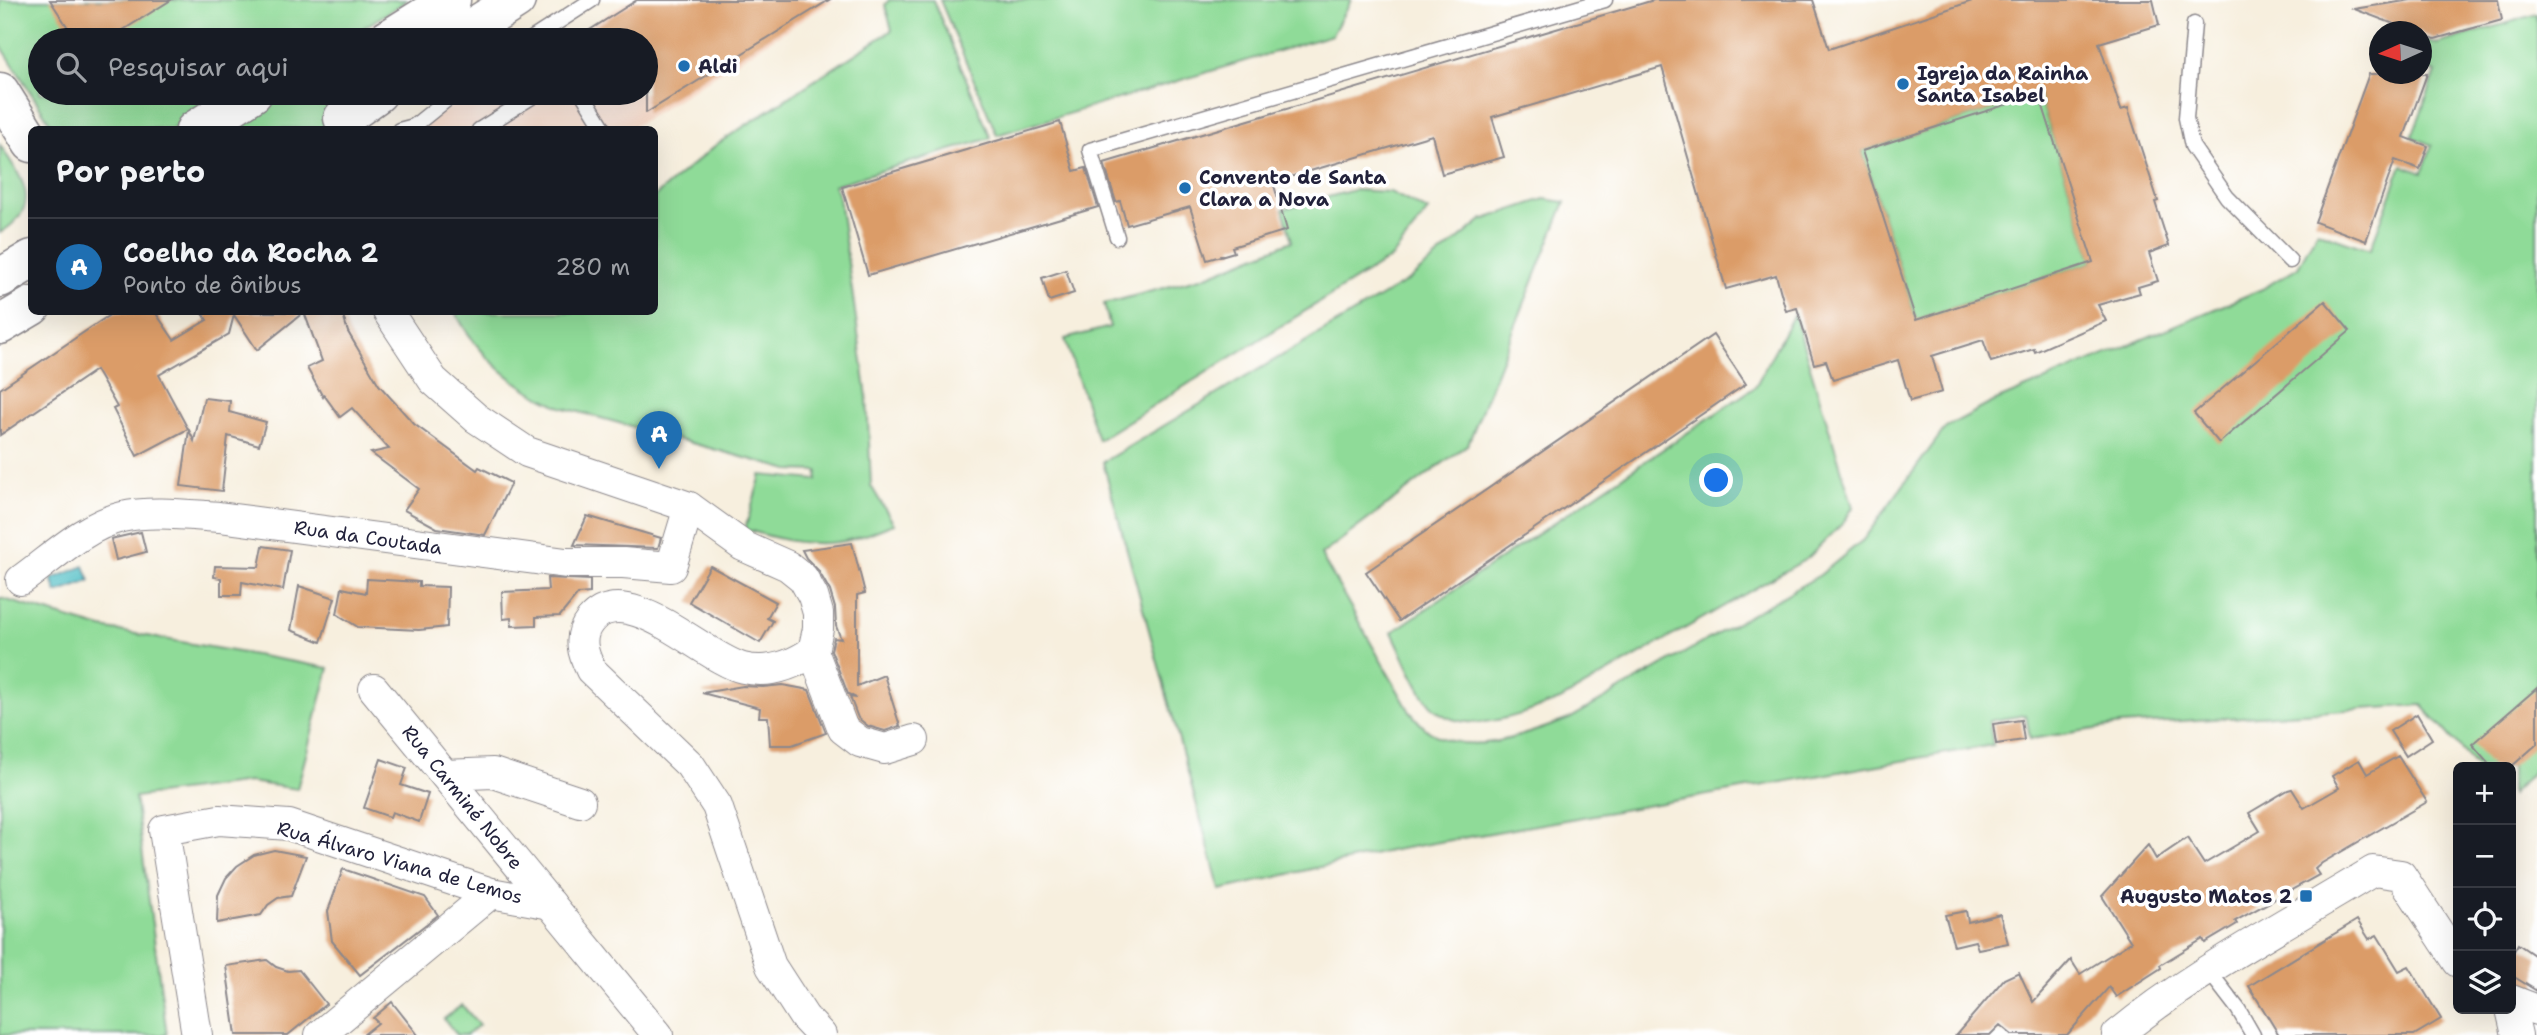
<!DOCTYPE html>
<html lang="pt">
<meta charset="utf-8">
<style>
:root{--surface:#171b24;--page:#20242c;--text:#f1f3f6;--muted:#9ea1a6;--line:#363941;--accent:#1f6fb2}
body{margin:0;font-family:"Shantell Sans",sans-serif;background:var(--page);color:var(--text)}
.controls{position:absolute;right:21px;bottom:21px;display:grid;overflow:hidden;border-radius:10px;box-shadow:0 7px 28px #0002}
.controls button{width:63px;height:63px;display:grid;place-items:center;padding:0;border:0;border-bottom:2px solid var(--line);background:var(--surface);color:var(--text);font:35px sans-serif}
.compass{position:absolute;left:2369px;top:21px;width:63px;height:63px;border-radius:50%;background:var(--surface);box-shadow:0 7px 28px #0002;rotate:267deg}
.you{position:absolute;left:1717px;top:481px;width:24px;height:24px;margin:-18px;border:5px solid #fff;border-radius:50%;background:#1a73e8;box-shadow:0 0 0 10px #1a73e833}
.badge{display:grid;place-items:center;width:46px;height:46px;border-radius:50%;background:var(--accent);color:#fff;font-size:23px;font-weight:700}
.pin{position:absolute;translate:-50% -58px;filter:drop-shadow(0 2px 4px #0008)}
.pin::after{content:'';position:absolute;top:37px;width:24px;height:21px;background:inherit;clip-path:polygon(0 0,100% 0,50% 100%)}
.list{margin:0;padding:0;list-style:none}
h2{display:flex;justify-content:space-between;align-items:center;height:91px;margin:0;padding:0 28px;font-size:30px}
h2 small{font-size:23px;font-weight:400;color:var(--muted)}
.list li{display:grid;grid-template-columns:46px 1fr auto;gap:21px;align-items:center;box-sizing:border-box;height:98px;padding:0 28px;border-top:2px solid var(--line)}
.list b{display:block;font-size:26px;white-space:nowrap}
.list p{margin:0;font-size:23px;white-space:nowrap;color:var(--muted)}
.list em{font-size:23px;font-style:normal;color:var(--muted)}
.icon{flex:none;width:38px;height:38px;fill:none;stroke:currentColor;stroke-width:2;stroke-linecap:round;stroke-linejoin:round}
.map{position:relative;flex:none;width:2537px;height:1035px;overflow:hidden}
.search{position:absolute;background:var(--surface);box-shadow:0 7px 28px #0002;left:28px;top:28px;width:630px;height:77px;display:flex;align-items:center;gap:18px;box-sizing:border-box;padding:0 24px;border-radius:38px;color:var(--muted);font-size:26px}
.panel{position:absolute;background:var(--surface);box-shadow:0 7px 28px #0002;left:28px;top:126px;width:630px;height:189px;border-radius:10px}
.map>svg:first-child{display:block}
</style>
<div class="map">
<svg width="2537" height="1035" viewBox="0 0 2537 1035">
<rect width="100%" height="100%" fill="#fff"/>
<filter id="ink" filterUnits="userSpaceOnUse"><feTurbulence type="fractalNoise" baseFrequency=".0143" numOctaves="2"/><feDisplacementMap in="SourceGraphic" scale="14" xChannelSelector="R" yChannelSelector="G"/><feConvolveMatrix kernelMatrix="1 2 1 2 8 2 1 2 1" color-interpolation-filters="sRGB"/></filter>
<filter id="wash" filterUnits="userSpaceOnUse"><feTurbulence type="fractalNoise" baseFrequency=".00686" numOctaves="4" result="noise"/><feDisplacementMap in="SourceGraphic" scale="28" xChannelSelector="R" yChannelSelector="G"/><feGaussianBlur stdDeviation="1.57" result="paint"/><feColorMatrix in="noise" values="0 0 0 0 0 0 0 0 0 0 0 0 0 0 0 0 0 1.4 0 .05"/><feComposite in="paint" operator="in"/></filter>
<g filter="url(#wash)">
<rect width="100%" height="100%" fill="#f7efde"/>
<path fill="#f4d3c0" d="M630,0H834L630,129L415,130L473,93H646V40H561L584,29Z"/>
<g fill="#8fdb98" stroke="#587e6a" stroke-width="2">
<path d="M0,0H408L344,40H40V93H230L172,129H54L0,44Z"/>
<path d="M889,0H933L991,138L834,185L839,198L867,397L871,486L894,524C880,529 867,535 853,539C817,549 779,540 745,529L761,475L817,480L818,471L789,470L561,407C513,386 479,357 455,312H654L655,196L717,144L892,30L885,5Z"/>
<path d="M940,0H1351L1332,35L997,135Z"/>
<path d="M2537,14V767L2511,795V767H2477L2422,705L2121,725L2030,739L2026,715L1989,721L1993,745L1394,850L1220,890L1103,462L1409,280L1482,220L1544,199L1565,202L1468,444L1321,555L1410,712C1416,718 1422,727 1430,732C1472,758 1527,734 1569,719L1820,575L1863,540L1946,427L1991,403L2262,289L2298,267L2317,231L2370,250L2402,165L2422,173L2432,145L2412,137L2436,72L2422,66V39L2437,44Z"/>
<path d="M277,93H321C330,104 330,115 325,128L219,130Z"/>
<path d="M2039,94L2093,262L1916,320L1862,151Z"/>
<path d="M0,145C22,179 45,205 0,233Z"/>
<path d="M1354,190L1390,192L1428,211L1392,257L1098,440L1065,339L1110,327L1104,304L1204,277L1292,241L1283,209Z"/>
<path d="M1794,314L1853,507L1844,522L1808,558L1560,700C1522,714 1456,743 1426,699C1412,679 1403,654 1392,632L1755,387Z"/>
<path d="M0,598L102,628L329,668L297,789L249,782L135,797L167,1035H0Z"/>
<path d="M462,1005L479,1025L467,1035H457L444,1019Z"/>
</g>
<path fill="#51bfc6" stroke="#3a7080" stroke-width="2" d="M84,566L90,581L57,593L52,579Z"/>
<g id="blocks">
<g fill="#db9c67" fill-rule="evenodd">
<path d="M50,0H171L107,40H76Z"/>
<path d="M637,0H829L646,113V40H574Z"/>
<path d="M1654,0H1813L1829,49L1975,0H2153L2159,25L2099,43L2121,110L2128,108L2158,201L2155,202L2169,246L2149,253L2158,281L2138,287L2140,293L2098,305L2106,321L2035,352L2034,349L1991,362L1983,340L1932,356L1942,392L1910,401L1898,360L1833,380L1826,361L1814,364L1797,308L1786,311L1776,275L1726,289L1662,67L1492,117L1504,157L1442,174L1432,135L1273,182L1287,230L1232,247L1234,252L1207,260L1190,207L1127,225L1120,201L1116,202L1104,163ZM2039,94L2093,262L1916,320L1862,151Z"/>
<path d="M2411,0H2498L2502,20L2435,39L2421,34V32H2415L2354,9Z"/>
<path d="M2369,74H2427L2404,137L2428,146L2420,169L2395,160L2366,241L2315,222Z"/>
<path d="M1060,122L1074,171L1086,168L1098,207L868,275L842,187Z"/>
<path d="M1066,270L1074,293L1049,301L1042,278Z"/>
<path d="M2325,301L2350,331L2219,443L2194,413Z"/>
<path d="M114,312H155L174,340L207,320L202,312H342L348,332L379,385L414,424L477,470L479,467L511,483L485,535L437,528L404,510L419,489L371,453L389,449L352,408L340,417L324,395L323,397L307,368L322,361L304,312L257,350L234,315L229,334L159,375L188,429L137,456L113,409L117,407L96,370L0,435V389Z"/>
<path d="M1713,335L1746,384L1399,621L1366,572Z"/>
<path d="M204,398L230,401L229,412L266,422L259,445L228,436L222,491L181,486L189,430L194,441Z"/>
<path d="M587,516L661,538L658,548L574,545Z"/>
<path d="M141,532L146,552L116,560L111,539Z"/>
<path d="M852,543L865,593L857,595V686L884,675L900,726L885,731L868,726L858,718L850,697L856,698L848,694L831,650L834,638L841,639L836,626L835,608L830,591L818,570L806,558L802,550Z"/>
<path d="M263,546L290,550L283,590L242,582L241,595H221V578L214,577L215,566L259,567Z"/>
<path d="M710,566L776,602L767,618L773,621L760,643L689,602Z"/>
<path d="M547,578L590,580V593L578,594L560,616L536,617V625L512,626L511,618L503,619L502,592L548,590Z"/>
<path d="M367,579L419,582V586L448,587L447,627L419,630L358,627L337,614L342,588L366,593Z"/>
<path d="M299,586L335,598L321,642L291,630Z"/>
<path d="M783,685L809,690L826,733L792,745H770L768,717H759L760,708L702,693L743,686L763,687Z"/>
<path d="M2537,688V744L2511,767H2492L2472,744Z"/>
<path d="M2417,714L2432,739L2406,756L2390,731Z"/>
<path d="M2021,720L2024,740L1996,744L1993,724Z"/>
<path d="M2398,756L2427,802L2322,863L2315,869L2319,875L2235,921L2237,924L2205,943L2203,939L2160,965L2161,968L2116,997L2109,987L2067,1035H2012L2000,1025L1990,1035H1956L2004,979L2019,972L2033,1002L2071,960L2080,974L2131,942L2102,896L2148,845L2156,859L2187,838L2204,864L2260,831L2249,813L2288,790L2292,789L2304,808L2339,788L2332,776L2359,760L2367,774Z"/>
<path d="M381,759L407,768L401,785L428,794L419,822L392,812L390,817L364,808Z"/>
<path d="M274,850L306,856L291,896L278,898L268,905L261,915L217,923L218,895L226,878L237,866L254,855Z"/>
<path d="M343,869L425,897L438,915L360,975L332,941L328,911Z"/>
<path d="M1966,911L1968,922L2000,914L2008,943L1978,949L1975,941L1954,946L1945,915Z"/>
<path d="M2357,920L2369,939L2377,935L2399,971L2409,966L2441,1019L2414,1035H2279L2249,986Z"/>
<path d="M2518,944L2537,957V991L2511,975V956Z"/>
<path d="M267,960L276,967L288,971L299,970L326,1004L288,1035H236L226,966Z"/>
<path d="M392,1002L418,1035H363L378,1023L373,1018Z"/>
</g>
</g>
</g>
<g filter="url(#ink)">
<use href="#blocks" fill-opacity="0" stroke="#8c888c" stroke-width="2"/>
<g fill="none" stroke-linecap="round" stroke-linejoin="round">
<defs>
<g id="lane">
<path d="M2194,24L2186,118L2192,146L2227,197L2290,261"/>
<path d="M530,40L592,0"/>
<path d="M582,93L603,127L600,130"/>
<path d="M399,130L414,126L455,93"/>
<path d="M479,130L538,93"/>
<path d="M1117,237L1090,150L1605,0"/>
<path d="M2208,970L2238,1009L2253,1035"/>
</g>
<g id="street">
<path d="M388,312L433,380L476,418L527,452L689,507L743,546L788,566L803,578L813,596L818,613V629L813,651C792,666 769,674 743,668C704,659 627,577 590,621C577,637 583,654 591,670L690,765L717,806L771,966L804,1017L821,1035"/>
<path d="M21,580C52,558 84,526 122,517C150,510 189,515 219,517L566,563H623L671,567L689,507"/>
<path d="M813,651L843,729L860,742L885,749L914,740"/>
<path d="M374,689L658,1035"/>
<path d="M445,775L493,773L580,802"/>
<path d="M2511,1000L2537,1010"/>
<path d="M2511,1009L2517,1035"/>
<path d="M197,1035L164,830L219,820L289,825L491,893L551,904"/>
<path d="M320,1035L491,893"/>
<path d="M2117,1035C2195,971 2287,924 2373,871L2401,875L2458,962"/>
</g>
<path id="secondary" d="M0,92L32,143"/>
<g id="primary">
<path d="M387,40L451,0"/>
<path d="M453,40L516,0"/>
<path d="M343,118L378,93"/>
<path d="M195,130L253,93"/>
<path d="M0,278L32,259"/>
<path d="M0,325L32,306"/>
</g>
</defs>
<use href="#lane" stroke="#8c888c" stroke-width="17"/>
<use href="#street" stroke="#8c888c" stroke-width="32"/>
<use href="#secondary" stroke="#8c888c" stroke-width="41"/>
<use href="#primary" stroke="#8c888c" stroke-width="41"/>
<use href="#lane" stroke="#fff" stroke-width="14"/>
<use href="#street" stroke="#fff" stroke-width="30"/>
<use href="#secondary" stroke="#fff" stroke-width="38"/>
<use href="#primary" stroke="#fff" stroke-width="38"/>
</g>
</g>
<g fill="#1f6fb2" stroke="#fff" stroke-width="2.5">
<circle cx="684" cy="66" r="7"/>
<circle cx="1903" cy="84" r="7"/>
<circle cx="1185" cy="188" r="7"/>
<rect x="2299" y="889" width="14" height="14" rx="3.5"/>
</g>
<g text-anchor="middle" stroke-width="7" stroke-linejoin="round" paint-order="stroke">
<g font-size="19" font-weight="bold" fill="#22223b" stroke="#fff" text-anchor="start">
<text x="698" y="73">Aldi</text>
<text x="1917" y="80">Igreja da Rainha<tspan x="1917" dy="22">Santa Isabel</tspan></text>
<text x="1199" y="184">Convento de Santa<tspan x="1199" dy="22">Clara a Nova</tspan></text>
<text x="2292" y="903" text-anchor="end">Augusto Matos 2</text>
</g>
<g font-size="19" fill="#22223b" stroke="#fff">
<text transform="translate(368 537) rotate(8)" y="7">Rua da Coutada</text>
<text transform="translate(463 797) rotate(51)" y="7">Rua Carminé Nobre</text>
<text transform="translate(400 862) rotate(16)" y="7">Rua Álvaro Viana de Lemos</text>
</g>
</g>
</svg>
<div class="controls">
<button>+</button>
<button>−</button>
<button><svg class="icon" aria-label="locate" viewBox="0 0 24 24"><circle cx="12" cy="12" r="6"/><path d="M12 2v4M12 18v4M2 12h4M18 12h4"/></svg></button>
<button><svg class="icon" aria-label="layers" viewBox="0 0 24 24"><path d="M12 4l9 5-9 5-9-5zM3 14l9 5 9-5"/></svg></button>
</div>
<svg class="compass" viewBox="-18 -18 36 36"><path d="M0-13l5 13h-10z" fill="#e53935"/><path d="M0 13l5-13h-10z" fill="#9ea1a6"/></svg>
<div class="you"></div>
<div class="pin badge" style="left:659px;top:469px">A</div>
<div class="search"><svg class="icon" aria-label="search" viewBox="0 0 24 24"><circle cx="10" cy="10" r="6"/><path d="M15 15l6 6"/></svg>Pesquisar aqui</div>
<section class="panel">
<h2>Por perto<small></small></h2>
<ul class="list">
<li><span class="badge">A</span><div><b>Coelho da Rocha 2</b><p>Ponto de ônibus</p></div><em>280 m</em></li>
</ul>
</section>
</div>
